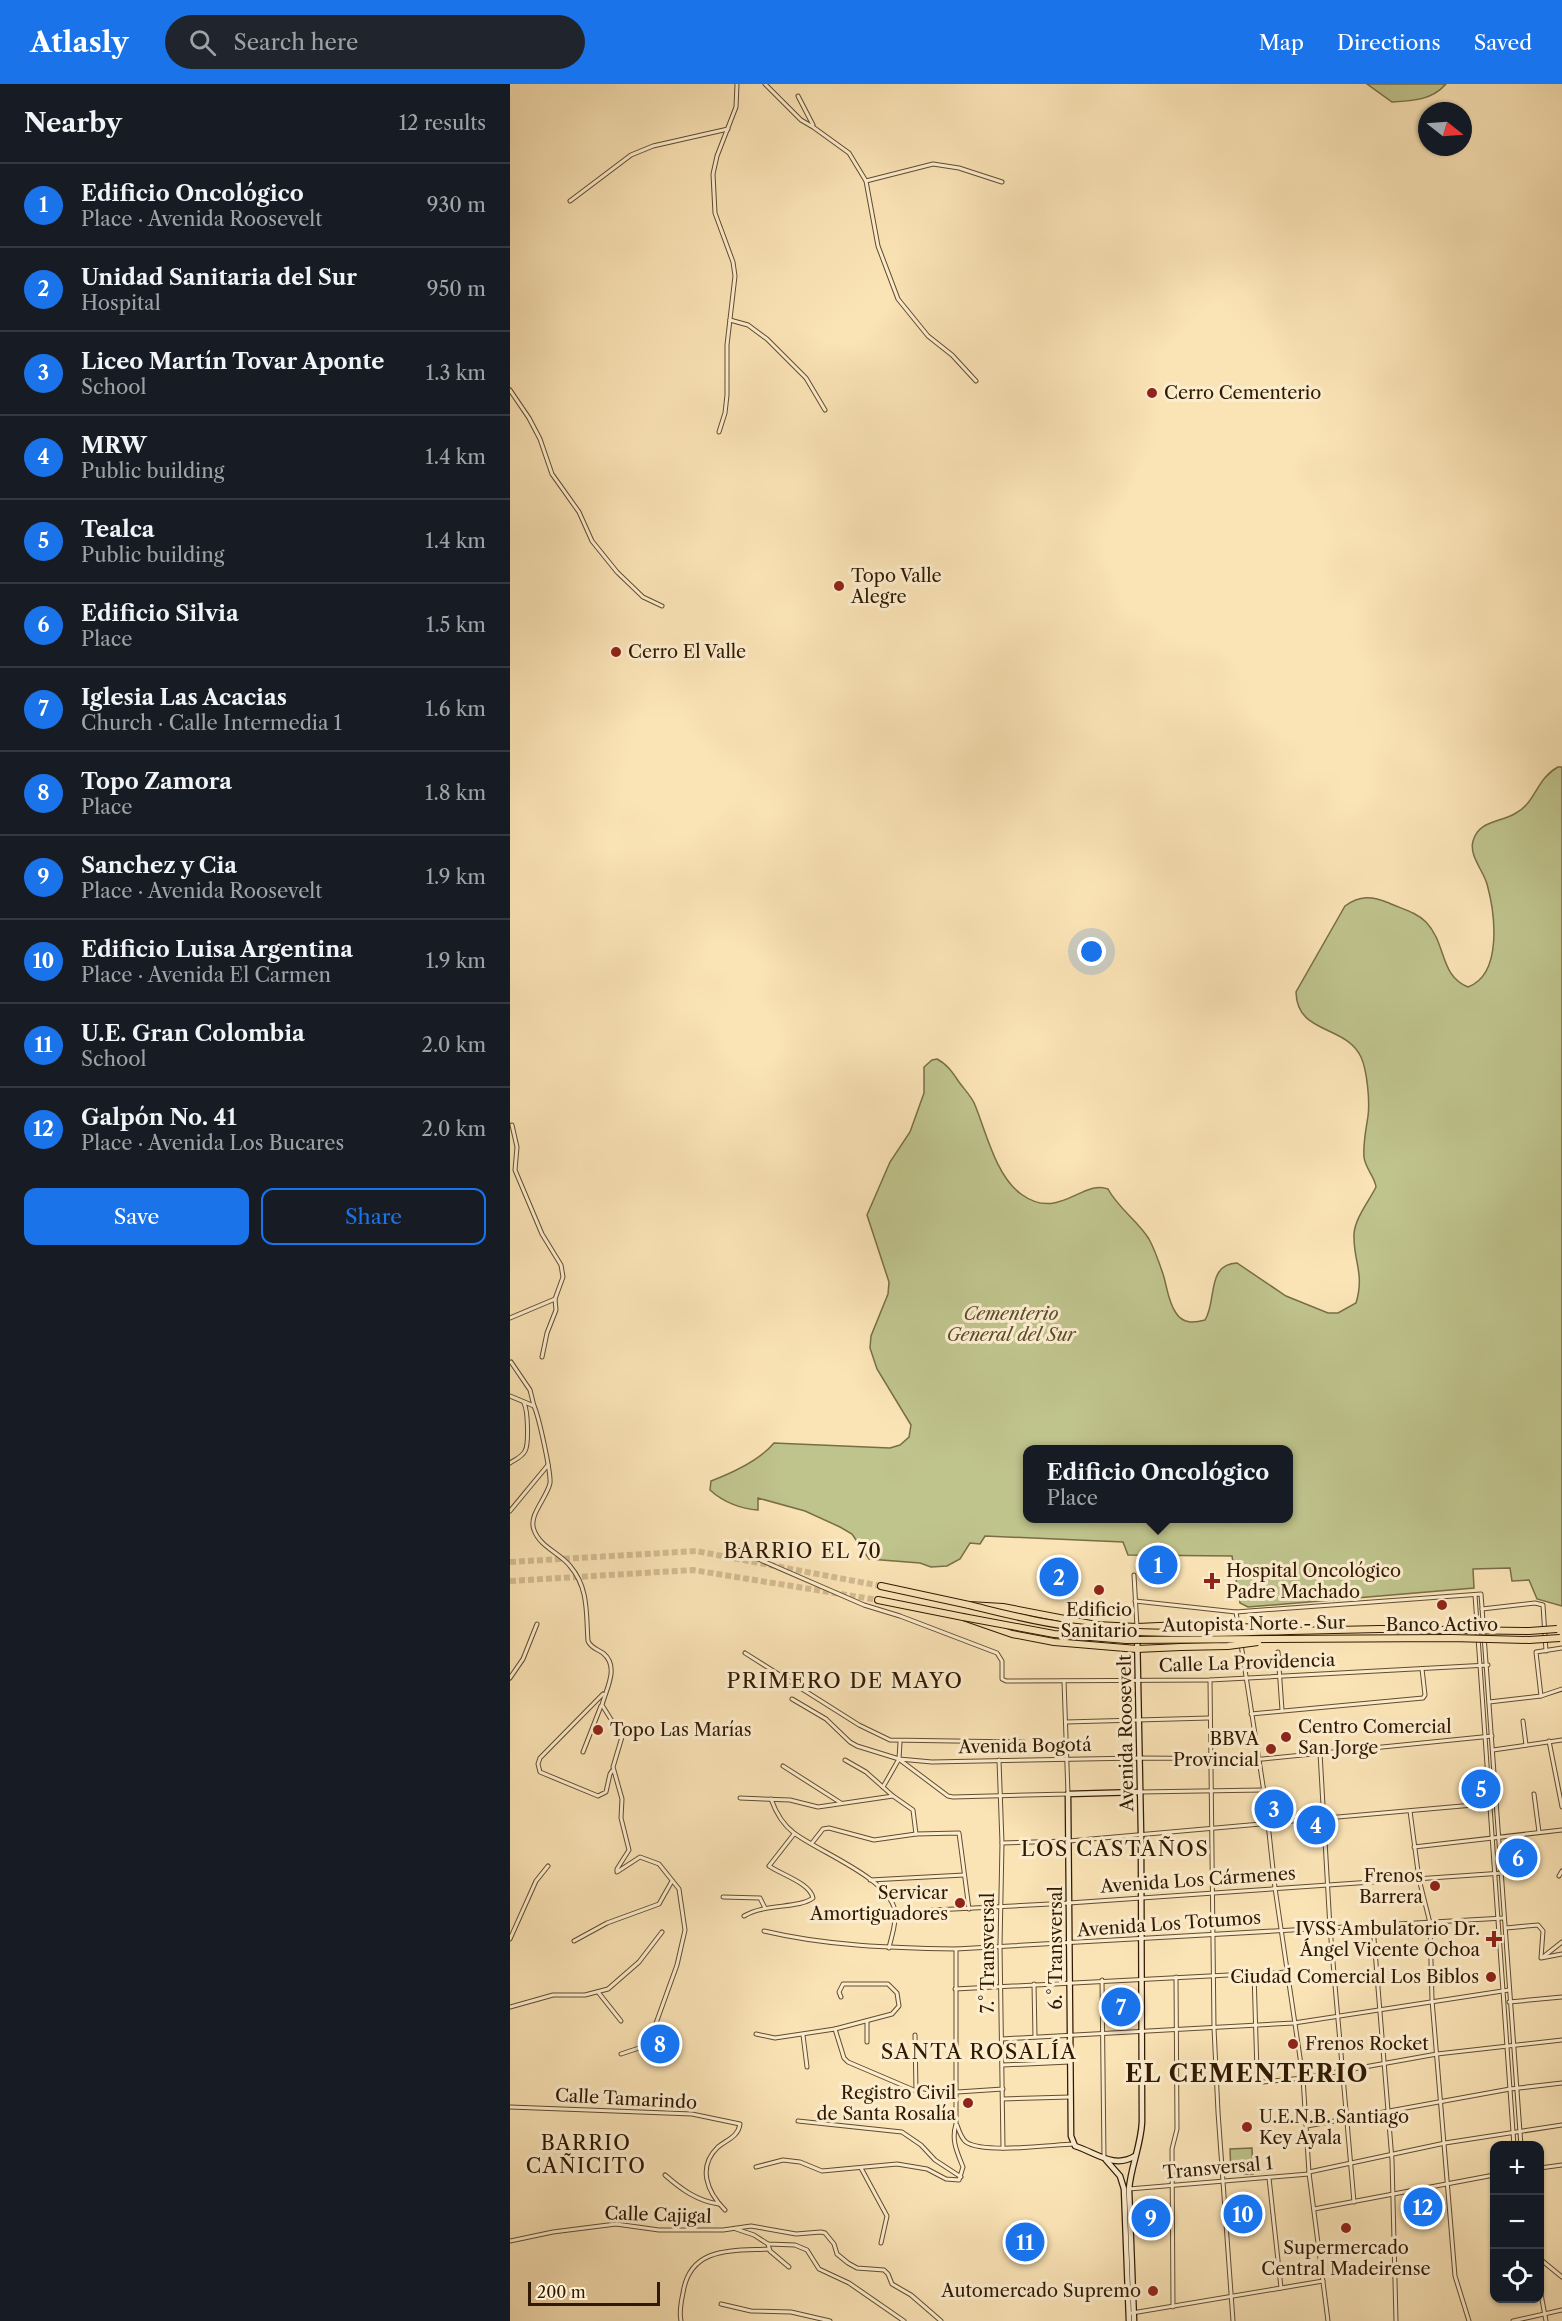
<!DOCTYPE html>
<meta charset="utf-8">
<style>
:root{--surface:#171b24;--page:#20242c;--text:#f1f3f6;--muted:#9ea1a6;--line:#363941;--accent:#1a73e8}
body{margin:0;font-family:"Libre Caslon Text",serif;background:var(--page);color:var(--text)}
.controls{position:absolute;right:18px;bottom:18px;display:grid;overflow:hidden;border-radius:12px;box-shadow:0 2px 4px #0004}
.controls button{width:54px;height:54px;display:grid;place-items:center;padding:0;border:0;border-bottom:2px solid var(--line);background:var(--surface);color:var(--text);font:30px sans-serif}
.compass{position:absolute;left:908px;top:18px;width:54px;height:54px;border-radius:50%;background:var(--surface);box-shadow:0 2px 4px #0004;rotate:107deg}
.scale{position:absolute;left:18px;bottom:15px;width:132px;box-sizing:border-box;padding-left:6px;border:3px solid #301900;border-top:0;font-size:16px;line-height:21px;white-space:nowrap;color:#301900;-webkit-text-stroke:4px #fcedcf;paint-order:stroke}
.you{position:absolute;left:582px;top:868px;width:21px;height:21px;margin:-15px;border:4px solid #fff;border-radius:50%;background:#1a73e8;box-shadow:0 0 0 9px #1a73e833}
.badge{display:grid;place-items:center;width:39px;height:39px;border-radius:50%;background:var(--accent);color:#fff;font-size:20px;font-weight:700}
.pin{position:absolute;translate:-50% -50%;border:3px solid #fff;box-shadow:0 2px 6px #0006}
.popup{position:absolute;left:513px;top:1361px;width:270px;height:78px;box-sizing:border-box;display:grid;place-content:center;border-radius:12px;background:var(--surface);filter:drop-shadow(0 2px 4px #0005);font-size:20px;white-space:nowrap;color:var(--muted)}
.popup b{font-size:22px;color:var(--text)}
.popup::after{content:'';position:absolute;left:50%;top:100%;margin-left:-12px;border:12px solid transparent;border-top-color:var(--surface)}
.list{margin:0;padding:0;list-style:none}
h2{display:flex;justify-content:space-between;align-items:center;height:78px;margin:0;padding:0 24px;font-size:26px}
h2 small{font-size:20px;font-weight:400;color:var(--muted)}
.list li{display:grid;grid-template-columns:39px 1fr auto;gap:18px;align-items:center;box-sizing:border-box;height:84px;padding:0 24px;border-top:2px solid var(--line)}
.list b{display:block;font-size:22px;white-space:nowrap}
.list p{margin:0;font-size:20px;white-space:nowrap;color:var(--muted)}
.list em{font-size:20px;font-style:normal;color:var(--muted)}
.actions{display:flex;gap:12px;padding:18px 24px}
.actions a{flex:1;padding:14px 0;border:2px solid var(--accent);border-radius:12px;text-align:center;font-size:21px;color:var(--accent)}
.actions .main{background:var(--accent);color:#fff}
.icon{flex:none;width:33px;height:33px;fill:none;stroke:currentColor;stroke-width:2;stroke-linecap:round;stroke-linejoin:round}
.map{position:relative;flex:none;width:1052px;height:2237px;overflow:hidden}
header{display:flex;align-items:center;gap:36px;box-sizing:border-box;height:84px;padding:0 30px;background:var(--accent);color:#fff}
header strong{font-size:28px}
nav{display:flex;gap:33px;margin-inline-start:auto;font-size:21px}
.search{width:420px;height:54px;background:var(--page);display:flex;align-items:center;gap:15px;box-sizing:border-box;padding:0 21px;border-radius:33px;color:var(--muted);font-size:22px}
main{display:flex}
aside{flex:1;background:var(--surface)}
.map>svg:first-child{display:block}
</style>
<header>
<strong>Atlasly</strong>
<div class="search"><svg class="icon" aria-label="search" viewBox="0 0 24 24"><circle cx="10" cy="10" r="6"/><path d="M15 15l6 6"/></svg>Search here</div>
<nav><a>Map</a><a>Directions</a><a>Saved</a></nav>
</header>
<main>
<aside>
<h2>Nearby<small>12 results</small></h2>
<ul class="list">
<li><span class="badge">1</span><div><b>Edificio Oncológico</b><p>Place · Avenida Roosevelt</p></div><em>930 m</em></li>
<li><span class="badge">2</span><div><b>Unidad Sanitaria del Sur</b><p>Hospital</p></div><em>950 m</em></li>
<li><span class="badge">3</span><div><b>Liceo Martín Tovar Aponte</b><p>School</p></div><em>1.3 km</em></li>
<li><span class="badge">4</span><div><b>MRW</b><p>Public building</p></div><em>1.4 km</em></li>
<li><span class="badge">5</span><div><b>Tealca</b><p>Public building</p></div><em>1.4 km</em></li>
<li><span class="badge">6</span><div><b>Edificio Silvia</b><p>Place</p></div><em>1.5 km</em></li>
<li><span class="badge">7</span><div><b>Iglesia Las Acacias</b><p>Church · Calle Intermedia 1</p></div><em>1.6 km</em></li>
<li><span class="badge">8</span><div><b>Topo Zamora</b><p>Place</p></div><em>1.8 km</em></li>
<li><span class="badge">9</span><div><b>Sanchez y Cia</b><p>Place · Avenida Roosevelt</p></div><em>1.9 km</em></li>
<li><span class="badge">10</span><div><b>Edificio Luisa Argentina</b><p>Place · Avenida El Carmen</p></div><em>1.9 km</em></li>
<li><span class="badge">11</span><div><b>U.E. Gran Colombia</b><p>School</p></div><em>2.0 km</em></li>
<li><span class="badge">12</span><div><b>Galpón No. 41</b><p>Place · Avenida Los Bucares</p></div><em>2.0 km</em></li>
</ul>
<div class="actions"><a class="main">Save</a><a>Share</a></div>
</aside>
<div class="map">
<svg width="1052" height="2237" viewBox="0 0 1052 2237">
<rect width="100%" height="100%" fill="#fae3b5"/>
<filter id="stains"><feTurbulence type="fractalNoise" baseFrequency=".00333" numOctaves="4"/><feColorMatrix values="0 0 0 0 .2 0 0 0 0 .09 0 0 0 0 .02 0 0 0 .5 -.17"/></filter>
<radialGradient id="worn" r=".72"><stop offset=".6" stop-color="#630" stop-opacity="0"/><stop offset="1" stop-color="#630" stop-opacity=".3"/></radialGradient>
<g fill="#bfc38c" stroke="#786e46" stroke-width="1.5" fill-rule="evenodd">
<path d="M857,0H936C922,16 903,17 882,18Z"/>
<path d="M1048,683H1052V1522L1027,1515L1019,1496L1002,1497L1000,1484L963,1485L964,1504L738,1523L730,1519L722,1472L618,1471L613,1458L475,1452L470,1460L460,1459L450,1475L437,1482L421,1483L410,1479L359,1475L342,1450L330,1443L295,1427L248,1414V1426C231,1425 213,1418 200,1406L201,1397C222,1389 249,1377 264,1359L380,1364L390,1361L399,1353L401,1341L367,1285L360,1264L361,1252L378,1210L379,1198L357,1131L380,1078L400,1048L414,1009V983L422,976L427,975C437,980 443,989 449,998C454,1005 462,1013 465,1021C476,1048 486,1092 511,1110C549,1138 572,1095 598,1105C608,1124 628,1137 639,1155C645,1166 649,1178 653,1190C657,1202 658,1218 666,1229C673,1240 684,1239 695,1236C707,1218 696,1180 727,1179L776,1212L818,1229H828L846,1219C855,1189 843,1177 844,1150C845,1134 859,1117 866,1103C865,1093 855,1084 854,1073C853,1058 856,1046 858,1032C860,1017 857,986 851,973C835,940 787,951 786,908L835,822C850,811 862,812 879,819C892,825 906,828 916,838C937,860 929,891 958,903C993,890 985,829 977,800C973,786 959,772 963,757C969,736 990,739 1006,729C1026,718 1026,695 1048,683ZM518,1366H778V1434H518Z"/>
<path d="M742,2064L743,2090H721L720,2065Z"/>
</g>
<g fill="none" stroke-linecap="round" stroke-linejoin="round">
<g stroke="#d2bb91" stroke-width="6" stroke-dasharray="6 3" stroke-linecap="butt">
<path d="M0,1478L186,1467L371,1502"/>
<path d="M0,1497L183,1486L368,1516"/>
</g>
<defs>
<g id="street">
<path d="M255,0L291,36L303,43L339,69L356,97L368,162L388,215L418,252L442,271L466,297"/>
<path d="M288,12L303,41"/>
<path d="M356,97L423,80L449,84L492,98"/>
<path d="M60,117L121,71L143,62L218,45"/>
<path d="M220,236L238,241L257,255L296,294L315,326"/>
<path d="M0,306L19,334L30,355L42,390L69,428L82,457L107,488L133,513L152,522"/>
<path d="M209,348L215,329L217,311V261L225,192L223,178L205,129L203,90L207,72L226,23L227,0"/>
<path d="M2,1041L7,1063L5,1086L32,1150L51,1181L53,1193L45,1215L46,1226L37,1249L32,1273"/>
<path d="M0,1234L45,1215"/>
<path d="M1,1278L20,1306L24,1322"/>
<path d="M0,1312L24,1322C29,1333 41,1388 40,1399C37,1414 18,1431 24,1446C30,1463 50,1469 60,1482C79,1504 76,1530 78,1557C81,1564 87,1565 93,1569C110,1583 96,1605 92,1621L112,1653L103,1683L112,1715L111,1734L119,1766L107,1785V1788L130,1773L149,1780L169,1805L175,1846L167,1881L145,1942L132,1963L111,1970"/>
<path d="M0,1379C6,1375 12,1373 15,1367C19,1360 18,1327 14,1319"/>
<path d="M0,1427L38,1381"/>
<path d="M216,1461L354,1521L390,1532L487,1569L492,1577V1595L496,1597L700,1596L978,1581"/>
<path d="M624,1491L627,1543"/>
<path d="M965,1511L1004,2062"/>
<path d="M625,1517L726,1528L971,1510L1011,2062"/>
<path d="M972,1525L1025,1519L1033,1521L1036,1567"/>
<path d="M726,1528L756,1721L765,1804L793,1994L799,2089L818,2237"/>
<path d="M768,1568L772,1626"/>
<path d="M235,1569L349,1641L380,1656L514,1658"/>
<path d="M0,1594L13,1575L27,1540"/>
<path d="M700,1596L704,1944L708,2028L723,2237"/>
<path d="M93,1610L30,1674L28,1680L30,1688L88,1712L96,1708L100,1690L102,1687"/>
<path d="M1031,1612L1026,1568L1052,1564"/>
<path d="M282,1615L316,1635L340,1658L347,1662L389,1675L422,1678L628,1674L753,1675L982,1652"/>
<path d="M979,1618L1031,1612L1052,1605"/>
<path d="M741,1630L913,1614L915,1611L912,1585"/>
<path d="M1013,1637L1016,1661"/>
<path d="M556,1638L699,1634"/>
<path d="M1039,1657L1052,1723"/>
<path d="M983,1666L1052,1656"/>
<path d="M73,1668L91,1622"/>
<path d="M810,1669L820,1844L844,2118"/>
<path d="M335,1676L356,1688L383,1712"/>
<path d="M390,1676L438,1712L443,1713L558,1710L554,1597"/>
<path d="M489,1676L492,1759L490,1862L493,2064"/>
<path d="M273,1682L331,1719"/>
<path d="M373,1703L389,1675L390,1658"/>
<path d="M630,1708L753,1706"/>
<path d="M1024,1710L1029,1748"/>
<path d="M230,1714L280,1716L308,1723L383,1712L403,1726L406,1750"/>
<path d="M261,1715C266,1729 272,1740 284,1749C309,1768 379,1794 385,1827C387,1838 381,1854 379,1864"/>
<path d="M900,1727L909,1795L920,1839L922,1916L945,2192L959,2237"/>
<path d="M302,1759L313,1745L319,1744L364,1756L406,1750L449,1749L459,1825"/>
<path d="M492,1759L559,1757L986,1719"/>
<path d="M904,1763L1052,1746"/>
<path d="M1049,1792L1052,1787"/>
<path d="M360,1796L454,1791"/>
<path d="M213,1813L250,1814L255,1824"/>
<path d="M385,1828L559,1819L993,1789"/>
<path d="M234,1832C256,1819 288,1825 303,1814C300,1799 272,1791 259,1782L284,1750"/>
<path d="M863,1842L882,2076L886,2237"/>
<path d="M996,1844L1028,1841L1033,1847L1031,1874L1052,1870"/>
<path d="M254,1847C317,1862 382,1864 446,1865L994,1834"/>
<path d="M0,1855L26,1797L38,1782"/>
<path d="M64,1857L97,1839L149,1820L162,1797"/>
<path d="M1033,1873L1052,1858"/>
<path d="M744,1889L747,1988L748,1997L753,1998L793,1994L927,1970L1052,1956"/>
<path d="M592,1896L594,2074"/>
<path d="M524,1900L525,1953"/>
<path d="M445,1905L778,1888"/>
<path d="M88,1908L111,1937"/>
<path d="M999,1918L1052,1913"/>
<path d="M0,1923L43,1911H75L98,1905L129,1878L152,1848"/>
<path d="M357,1937V1958"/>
<path d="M325,1945L382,1930L389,1922L387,1909L378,1900H333L329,1908L331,1913"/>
<path d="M246,1950L265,1954L325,1945L334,1974L338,1978L406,2007L417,2010L493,2005"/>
<path d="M293,1951L297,1983"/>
<path d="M405,1951L406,2007"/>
<path d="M492,1955L784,1939L999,1906"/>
<path d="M493,1981L560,1978"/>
<path d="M493,2015L560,2013"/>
<path d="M0,2023L182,2030L230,2040C228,2053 218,2055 208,2063C187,2083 197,2108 215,2126"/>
<path d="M288,2037L392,2048L411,2061L425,2076L451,2093"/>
<path d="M447,2041C449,2047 451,2054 456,2058C473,2070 540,2061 563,2060"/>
<path d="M797,2042L1000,2005L1052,1999"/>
<path d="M246,2083L273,2076L290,2078L312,2087L387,2080L417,2085L436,2095L449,2096L453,2083C447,2068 441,2056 446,2040V1865"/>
<path d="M351,2084L377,2132L371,2159"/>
<path d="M1030,2084L1052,2081"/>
<path d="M799,2088L935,2059L1052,2041"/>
<path d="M155,2091C171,2105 187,2117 209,2120"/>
<path d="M759,2094L771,2204"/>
<path d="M619,2105L799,2090"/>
<path d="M804,2125L984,2091"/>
<path d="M226,2145L244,2151L258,2160L285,2161L297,2166L309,2185L339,2199L394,2237"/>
<path d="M0,2157L43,2148L106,2140L149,2146H213L241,2142L286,2150L311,2148L315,2149L324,2160L327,2170L338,2179L347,2184L374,2186L378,2190L382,2200L401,2211L431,2237"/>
<path d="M258,2160L260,2167L279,2183"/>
<path d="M1030,2175L1052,2193"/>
<path d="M1030,2205L1036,2237"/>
<path d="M211,2220L241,2227L281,2228L320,2237"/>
<path d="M663,2223L662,2065L667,2045L666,1893"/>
<path d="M622,2229L813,2197"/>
<path d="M171,2237C169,2228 171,2218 173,2209C180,2162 222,2167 259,2165"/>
<path d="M1003,2237L1052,2226"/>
</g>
<g id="secondary">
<path d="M625,2072C604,2085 587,2069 565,2062L561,2052L558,1710L630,1708"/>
<path d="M596,2076L610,2092L614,2105L619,2237"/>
<path d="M624,2237L619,2105C621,2082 631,2061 632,2038L631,1750L627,1546"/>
</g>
<g id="highway">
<path d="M371,1502L459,1521L493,1523L586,1541L627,1543L671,1541"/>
<path d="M368,1516L453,1533L502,1550L544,1558L627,1565L671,1563"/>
<path d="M780,1547L870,1545"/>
</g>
</defs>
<use href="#street" stroke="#624c2d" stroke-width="5"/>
<use href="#secondary" stroke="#301900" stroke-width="7"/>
<use href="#highway" stroke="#301900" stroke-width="8"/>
<use href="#street" stroke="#fcedcf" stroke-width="3"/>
<use href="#secondary" stroke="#fcedcf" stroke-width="4.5"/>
<use href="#highway" stroke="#fae3b5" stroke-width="6"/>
<defs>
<g id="highway-bridge">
<path d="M459,1521C492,1529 525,1538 558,1542C632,1552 707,1549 780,1547"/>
<path d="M453,1533L544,1550L616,1556L941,1554L1019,1556L1050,1554"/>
<path d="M671,1541L756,1544"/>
<path d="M870,1545L1019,1547L1047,1545"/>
<path d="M671,1563L718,1562L748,1558"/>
</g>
</defs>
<use href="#highway-bridge" stroke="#301900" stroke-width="8" stroke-linecap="butt"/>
<use href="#highway-bridge" stroke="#fae3b5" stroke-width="6"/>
</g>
<g fill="#8f2418" stroke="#fcedcf" stroke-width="2">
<circle cx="642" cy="309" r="6"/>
<circle cx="329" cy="502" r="6"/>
<circle cx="106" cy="568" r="6"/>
<path d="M699 1488h6v6h6v6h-6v6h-6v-6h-6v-6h6z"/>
<circle cx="589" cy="1506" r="6"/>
<circle cx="932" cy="1521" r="6"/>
<circle cx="88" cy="1646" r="6"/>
<circle cx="776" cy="1653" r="6"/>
<circle cx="761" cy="1665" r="6"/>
<circle cx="925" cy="1802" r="6"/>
<circle cx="450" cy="1819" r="6"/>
<path d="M981 1846h6v6h6v6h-6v6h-6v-6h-6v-6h6z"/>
<circle cx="981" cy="1893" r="6"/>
<circle cx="783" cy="1960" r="6"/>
<circle cx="458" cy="2019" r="6"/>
<circle cx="737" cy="2043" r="6"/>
<circle cx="836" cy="2144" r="6"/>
<circle cx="643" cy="2207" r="6"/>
</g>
<g text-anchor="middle" stroke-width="6" stroke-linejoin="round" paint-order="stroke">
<g font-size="18" fill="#301900" stroke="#fcedcf" text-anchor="start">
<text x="654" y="315">Cerro Cementerio</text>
<text x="341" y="498">Topo Valle<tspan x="341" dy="21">Alegre</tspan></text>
<text x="118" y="574">Cerro El Valle</text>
<text x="716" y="1493">Hospital Oncológico<tspan x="716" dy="21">Padre Machado</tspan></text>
<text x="589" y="1532" text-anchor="middle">Edificio<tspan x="589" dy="21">Sanitario</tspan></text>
<text x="932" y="1547" text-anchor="middle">Banco Activo</text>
<text x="788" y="1649">Centro Comercial<tspan x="788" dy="21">San Jorge</tspan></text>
<text x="100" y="1652">Topo Las Marías</text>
<text x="749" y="1661" text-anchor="end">BBVA<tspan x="749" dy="21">Provincial</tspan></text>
<text x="913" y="1798" text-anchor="end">Frenos<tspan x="913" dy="21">Barrera</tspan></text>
<text x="438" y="1815" text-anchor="end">Servicar<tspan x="438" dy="21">Amortiguadores</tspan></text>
<text x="970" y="1851" text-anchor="end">IVSS Ambulatorio Dr.<tspan x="970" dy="21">Ángel Vicente Ochoa</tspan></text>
<text x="969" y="1899" text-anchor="end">Ciudad Comercial Los Biblos</text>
<text x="795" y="1966">Frenos Rocket</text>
<text x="446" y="2015" text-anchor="end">Registro Civil<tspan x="446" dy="21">de Santa Rosalía</tspan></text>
<text x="749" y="2039">U.E.N.B. Santiago<tspan x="749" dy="21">Key Ayala</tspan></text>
<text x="836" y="2170" text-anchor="middle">Supermercado<tspan x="836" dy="21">Central Madeirense</tspan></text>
<text x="631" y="2213" text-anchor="end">Automercado Supremo</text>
</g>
<g font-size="18" font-style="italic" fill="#5b4c2a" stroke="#fcedcf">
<text x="501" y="1236">Cementerio<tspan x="501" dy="21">General del Sur</tspan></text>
</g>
<g font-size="18" fill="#301900" stroke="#fcedcf">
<text transform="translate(744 1540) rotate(-1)" y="6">Autopista Norte - Sur</text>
<text transform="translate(737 1579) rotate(-2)" y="6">Calle La Providencia</text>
<text transform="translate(616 1649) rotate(-91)" y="6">Avenida Roosevelt</text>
<text transform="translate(515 1662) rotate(-1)" y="6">Avenida Bogotá</text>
<text transform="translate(688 1796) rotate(-4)" y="6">Avenida Los Cármenes</text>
<text transform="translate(659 1840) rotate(-4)" y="6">Avenida Los Totumos</text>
<text transform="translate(546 1864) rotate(-90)" y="6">6.° Transversal</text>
<text transform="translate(478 1869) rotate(-90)" y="6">7.° Transversal</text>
<text transform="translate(116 2015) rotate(3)" y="6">Calle Tamarindo</text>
<text transform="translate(708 2084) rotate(-5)" y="6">Transversal 1</text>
<text transform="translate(148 2131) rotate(2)" y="6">Calle Cajigal</text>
</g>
<g font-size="20" letter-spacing="1.5" fill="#301900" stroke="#fcedcf">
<text x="293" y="1474">BARRIO EL 70</text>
<text x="76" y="2066">BARRIO<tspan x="76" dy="23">CAÑICITO</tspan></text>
</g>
<g font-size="21" letter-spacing="1.5" fill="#301900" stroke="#fcedcf">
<text x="335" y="1604">PRIMERO DE MAYO</text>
<text x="605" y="1772">LOS CASTAÑOS</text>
<text x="469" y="1975">SANTA ROSALÍA</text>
</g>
<g font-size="24" font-weight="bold" letter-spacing="1.5" fill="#301900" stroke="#fcedcf">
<text x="737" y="1998">EL CEMENTERIO</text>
</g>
</g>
<rect width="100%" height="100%" filter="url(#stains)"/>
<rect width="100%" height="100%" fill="url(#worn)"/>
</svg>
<div class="controls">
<button>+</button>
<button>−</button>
<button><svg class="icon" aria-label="locate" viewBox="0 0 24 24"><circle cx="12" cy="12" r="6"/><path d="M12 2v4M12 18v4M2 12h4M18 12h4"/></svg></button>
</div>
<svg class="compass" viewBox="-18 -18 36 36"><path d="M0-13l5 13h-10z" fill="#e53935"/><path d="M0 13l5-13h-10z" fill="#9ea1a6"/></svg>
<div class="scale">200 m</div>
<div class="you"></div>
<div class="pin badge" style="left:648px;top:1481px">1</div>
<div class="popup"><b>Edificio Oncológico</b>Place</div>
<div class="pin badge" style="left:549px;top:1493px">2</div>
<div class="pin badge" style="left:764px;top:1725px">3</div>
<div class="pin badge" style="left:806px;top:1741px">4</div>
<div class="pin badge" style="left:971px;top:1705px">5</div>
<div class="pin badge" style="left:1008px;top:1774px">6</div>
<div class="pin badge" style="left:611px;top:1923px">7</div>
<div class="pin badge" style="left:150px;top:1960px">8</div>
<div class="pin badge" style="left:641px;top:2134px">9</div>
<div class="pin badge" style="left:733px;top:2130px">10</div>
<div class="pin badge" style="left:515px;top:2158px">11</div>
<div class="pin badge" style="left:913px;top:2123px">12</div>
</div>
</main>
